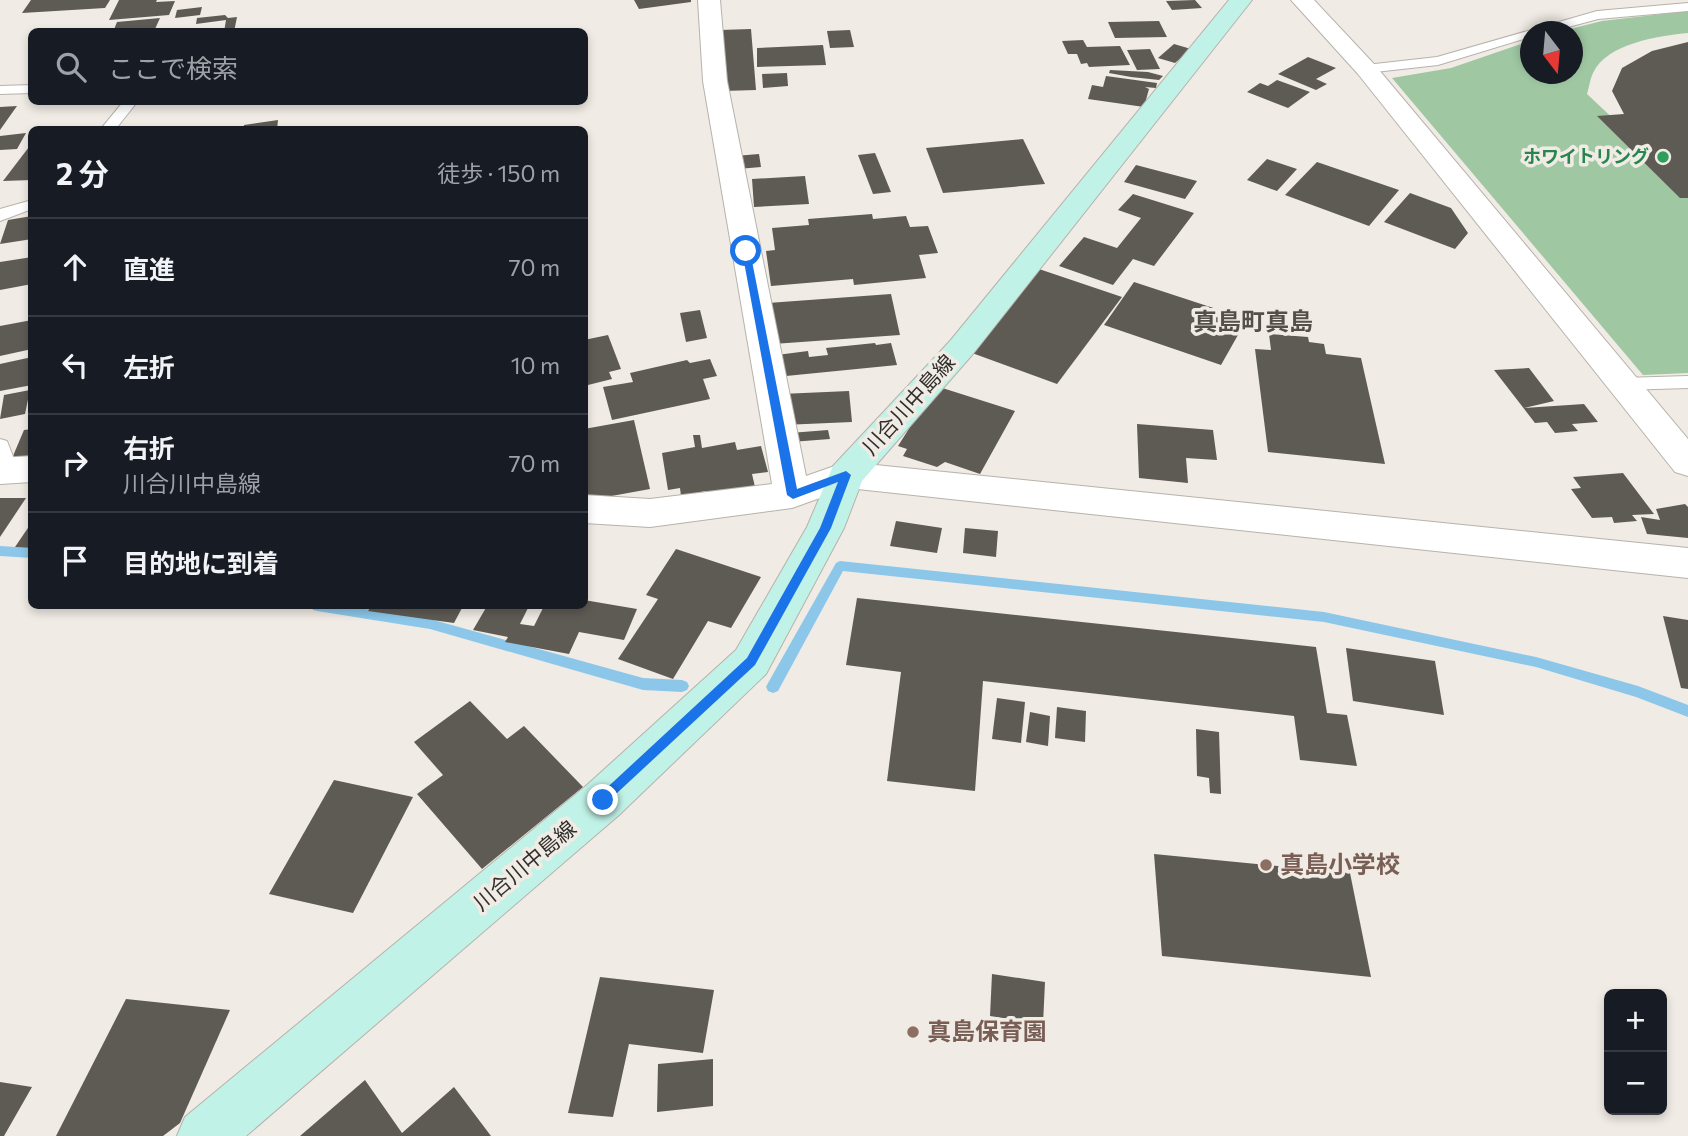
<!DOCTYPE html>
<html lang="ja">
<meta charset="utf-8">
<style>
:root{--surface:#171b24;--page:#242831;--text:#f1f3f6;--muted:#9ea1a6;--line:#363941}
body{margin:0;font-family:Commissioner,"Noto Sans JP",sans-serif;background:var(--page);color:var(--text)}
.controls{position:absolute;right:21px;bottom:21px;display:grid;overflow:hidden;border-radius:10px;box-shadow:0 4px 10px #0003}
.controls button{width:63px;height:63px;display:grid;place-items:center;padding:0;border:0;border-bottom:2px solid var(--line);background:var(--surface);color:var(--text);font:35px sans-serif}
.compass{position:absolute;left:1520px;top:21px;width:63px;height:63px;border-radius:50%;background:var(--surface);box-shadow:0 4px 10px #0003;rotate:164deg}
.stop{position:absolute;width:21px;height:21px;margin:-16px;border:5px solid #1a73e8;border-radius:50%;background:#fff}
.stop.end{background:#1a73e8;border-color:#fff;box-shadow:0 2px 7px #0008}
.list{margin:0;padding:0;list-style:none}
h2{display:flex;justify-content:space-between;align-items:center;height:91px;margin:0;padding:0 28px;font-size:30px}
h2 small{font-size:23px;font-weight:400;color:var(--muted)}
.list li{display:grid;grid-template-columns:46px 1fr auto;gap:21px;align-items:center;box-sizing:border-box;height:98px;padding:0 28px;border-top:2px solid var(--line)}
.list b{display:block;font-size:26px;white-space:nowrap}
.list p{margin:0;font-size:23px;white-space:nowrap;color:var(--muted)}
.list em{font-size:23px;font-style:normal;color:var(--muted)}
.icon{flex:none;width:38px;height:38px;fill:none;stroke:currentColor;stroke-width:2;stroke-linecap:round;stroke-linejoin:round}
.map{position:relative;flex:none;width:1688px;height:1136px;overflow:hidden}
.search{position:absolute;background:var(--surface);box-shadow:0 4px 10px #0003;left:28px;top:28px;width:560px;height:77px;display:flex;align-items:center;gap:18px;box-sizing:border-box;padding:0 24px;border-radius:10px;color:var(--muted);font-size:26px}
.panel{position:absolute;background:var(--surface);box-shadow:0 4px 10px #0003;left:28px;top:126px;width:560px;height:483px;border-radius:10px}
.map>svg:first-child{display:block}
</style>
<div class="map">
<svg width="1688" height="1136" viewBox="0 0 1688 1136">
<rect width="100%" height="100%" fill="#f0ebe4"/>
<path fill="#9ec7a2" d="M1688,11V33C1659,36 1607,43 1593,73C1590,79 1589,88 1587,94L1688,189V373L1643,375L1392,78L1451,68L1530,41V74H1572V32L1562,31L1602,21Z"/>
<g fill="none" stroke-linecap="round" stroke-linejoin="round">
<g fill="#8cc7ea" fill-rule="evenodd">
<path d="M0,546L32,548V558L0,556Z"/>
<path d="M840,561L1324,612L1536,657L1638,686L1688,705V717L1636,697L1536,667L1324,622L843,571L778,691L773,693L768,691L766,687L768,683L836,563Z"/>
<path d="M311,606H346L430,619L643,678L682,680L687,682L689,686L687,690L682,692L643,690L430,629L317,611L313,610Z"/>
</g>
</g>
<g fill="#5e5b54">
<path d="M31,0H110L105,8L22,13Z"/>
<path d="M119,0H157L156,2L175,1L169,15L109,20Z"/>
<path d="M634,0H691V2L639,9Z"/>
<path d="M1195,0L1202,8L1172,10L1166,1Z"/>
<path d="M202,7L200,15L175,18L177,10Z"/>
<path d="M225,15L228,18L237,17L234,32H224L226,20L196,24L197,18Z"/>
<path d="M160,18L155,29L113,32L117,22Z"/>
<path d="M1159,21L1167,37L1115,38L1108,22Z"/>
<path d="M751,29L756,90L723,91L720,30Z"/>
<path d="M850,30L854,47L830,48L827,31Z"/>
<path d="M1083,40L1087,47L1120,46L1130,65L1089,67L1087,63L1081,64L1077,54H1068L1062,41Z"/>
<path d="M1688,42V198H1680L1597,116L1624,114L1612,91L1622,68L1652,51Z"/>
<path d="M1174,44L1191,49L1175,63L1158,58Z"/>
<path d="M823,45L826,65L757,67V48Z"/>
<path d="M1150,49L1160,69L1137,70L1127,50Z"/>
<path d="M1308,57L1336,68L1316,79L1327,84L1316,90L1278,74Z"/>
<path d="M1110,70L1148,72L1163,76L1159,80L1131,77L1109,73Z"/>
<path d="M787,73L788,86L763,88L762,74Z"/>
<path d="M1106,76L1157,83L1156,88L1145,87L1149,89L1144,107L1088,99L1092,85L1103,87Z"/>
<path d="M1277,80L1310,92L1288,108L1247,92L1260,83L1268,86Z"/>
<path d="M17,106L0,130V107Z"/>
<path d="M278,120L277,130H243L244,125Z"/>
<path d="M26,133L17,149L0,150V136Z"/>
<path d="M1023,139L1045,184L943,193L926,148Z"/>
<path d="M32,143V180L3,181Z"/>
<path d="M875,153L891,192L873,194L858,155Z"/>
<path d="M759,154L761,167L738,169L735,156Z"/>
<path d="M1267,159L1297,169L1277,191L1247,180Z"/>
<path d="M1317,162L1399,190L1369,226L1285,195Z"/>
<path d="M1136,165L1197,181L1185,199L1124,182Z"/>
<path d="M805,176L809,204L754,207L752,179Z"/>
<path d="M1410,193L1451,208L1468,233L1455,249L1384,222Z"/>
<path d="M1133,194L1194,213L1154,266L1133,259L1113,285L1059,266L1084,237L1117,248L1141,218L1118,210Z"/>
<path d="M872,214L873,219L906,216L910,227L928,226L938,253L919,255L926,278L854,285L853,279L771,286L766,251L775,250L772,228L809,225L808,219Z"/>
<path d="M32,216V239L0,244L8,220Z"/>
<path d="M32,257V284L0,290V262Z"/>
<path d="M1039,269L1122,297L1057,384L972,353Z"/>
<path d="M1134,282L1247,319L1221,365L1104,325Z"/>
<path d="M891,294L900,335L773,344L768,303Z"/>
<path d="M700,310L707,338L686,342L680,313Z"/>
<path d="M32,320V349L0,356V326Z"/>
<path d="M1269,334L1308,337L1309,342L1324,344L1326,354L1361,358L1385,464L1268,452L1255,349L1271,350Z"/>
<path d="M608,335L621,369L609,372L612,379L584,386V340Z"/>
<path d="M875,343L876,345L891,343L897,365L786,376L769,356L808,351L809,357L828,355L826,348Z"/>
<path d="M32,357V385L0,391V364Z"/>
<path d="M710,359L717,376L703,379L710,399L612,420L603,387L633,382L630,373L687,360L690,363Z"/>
<path d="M1529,368L1554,401L1524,408L1584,404L1598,422L1572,424L1578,431L1555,433L1547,422L1535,423L1494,370Z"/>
<path d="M936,386L1015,411L980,474L945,462L937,467L903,456L907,449L898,446Z"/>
<path d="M30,390L25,414L0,419L4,395Z"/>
<path d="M849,391L852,422L783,425L781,394Z"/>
<path d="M634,420L650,489L584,501V429Z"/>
<path d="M1137,424L1213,430L1217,460L1186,458L1188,483L1139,478Z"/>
<path d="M32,429V460L10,463L24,430Z"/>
<path d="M828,430L830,439L791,442L790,433Z"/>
<path d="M693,435H700L702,448L735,442L737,450L761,446L768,472L752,474L755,487L706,495V491L681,496L680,488L668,490L662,453L695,447Z"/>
<path d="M1623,473L1654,514L1632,515L1637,521L1614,523L1612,517L1592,518L1571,489L1581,488L1573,477Z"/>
<path d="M0,498H26L0,537Z"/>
<path d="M1685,504L1688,507V538L1647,534L1641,517L1660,520L1656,509Z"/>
<path d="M896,521L942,528L937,553L890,546Z"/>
<path d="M32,522V548L15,547Z"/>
<path d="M965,528L998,531L996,557L963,553Z"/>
<path d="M676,549L761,577L731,628L708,621L673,679L618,659L658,599L646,595Z"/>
<path d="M857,598L1316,647L1327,713L1347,715L1357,766L1300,760L1294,716L983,681L975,791L887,781L901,672L846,665Z"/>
<path d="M584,600L637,609L624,640L579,632L569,654L505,642L508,637L473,630L487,606H529L520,624L534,626L544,606H584Z"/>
<path d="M371,606H463L454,623L368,611Z"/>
<path d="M1663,616L1688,620V689L1681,688Z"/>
<path d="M1346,648L1435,661L1444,715L1353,701Z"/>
<path d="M997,698L1025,702L1021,743L992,739Z"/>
<path d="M470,701L507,739L524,726L583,787L482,869L417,794L443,775L414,742Z"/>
<path d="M1057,707L1086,711L1085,742L1055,738Z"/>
<path d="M1030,712L1050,716L1048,746L1026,742Z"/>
<path d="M1196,729L1219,732L1221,794L1210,793L1209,778L1197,776Z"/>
<path d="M334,780L413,797L353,913L269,894Z"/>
<path d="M1154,854L1350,873L1371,977L1162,956Z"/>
<path d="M992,974L1045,982L1043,1024L990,1016Z"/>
<path d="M600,977L714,990L703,1053L629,1044L613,1117L568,1113Z"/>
<path d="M126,999L230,1010L180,1123L163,1136H56Z"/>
<path d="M713,1059V1106L657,1112L658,1064Z"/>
<path d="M365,1080L402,1133L454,1087L491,1136H300Z"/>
<path d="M0,1082L32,1087L4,1136H0Z"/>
</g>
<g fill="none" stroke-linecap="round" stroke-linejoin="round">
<defs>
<g id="service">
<path d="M1688,3V11L1598,19L1550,32H1530V37L1438,65L1366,73L1359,69L1366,65L1437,57L1597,11Z"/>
<path d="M32,85V93L0,94V86Z"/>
<path d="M123,102H137L115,130H100Z"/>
<path d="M32,200V209L0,221V209Z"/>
<path d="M1688,376V388L1623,390L1614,384L1623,378Z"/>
<path d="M0,439L7,441L18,469L15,474L8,476L0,472Z"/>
</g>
<g id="minor">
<path d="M698,0H720L727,81L806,476L846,462L1688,548V578L848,488L792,508L650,527L584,523V495L650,499L772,484L703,81Z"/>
<path d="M32,456V482L0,484V458Z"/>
</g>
<path id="tertiary" d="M1291,0H1314L1374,64L1688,439V476L1675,472L1358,74Z"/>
<path id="secondary" d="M1229,0H1252L972,355L862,481L844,528L766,674L619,815L246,1136H177L185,1117L587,785L736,650L807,527L833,466L950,341Z"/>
</defs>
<use href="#service" stroke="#b7b2ab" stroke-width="2"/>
<use href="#minor" stroke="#b7b2ab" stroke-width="2"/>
<use href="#tertiary" stroke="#b7b2ab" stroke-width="2"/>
<use href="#secondary" stroke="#b7b2ab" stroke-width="2"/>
<use href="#service" fill="#fff" fill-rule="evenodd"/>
<use href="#minor" fill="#fff" fill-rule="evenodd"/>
<use href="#tertiary" fill="#fff" fill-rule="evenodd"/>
<use href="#secondary" fill="#c1f2e7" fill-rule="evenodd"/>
</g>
<path fill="#1a73e8" d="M746,248L750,251L797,489L846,471L851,475L831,528L755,665L603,806L596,800L598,796L747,658L820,528L838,482L793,499L787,495L742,251Z"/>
<circle fill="#2e9e5b" stroke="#f0ebe4" stroke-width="2.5" cx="1663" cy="157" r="7"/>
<g fill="#8d6e63" stroke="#f0ebe4" stroke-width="2.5">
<circle cx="1266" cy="865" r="7"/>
<circle cx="913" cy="1032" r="7"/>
</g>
<g text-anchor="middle" stroke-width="7" stroke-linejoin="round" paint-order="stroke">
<g font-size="18" font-weight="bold" fill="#27864d" stroke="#f0ebe4" text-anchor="end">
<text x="1649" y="163">ホワイトリング</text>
</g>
<g font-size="21" fill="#302e2b" stroke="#f0ebe4">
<text transform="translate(909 405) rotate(-48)" y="7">川合川中島線</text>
<text transform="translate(525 866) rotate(-40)" y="7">川合川中島線</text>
</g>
<g font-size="24" font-weight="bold" fill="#534f49" stroke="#f0ebe4">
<text x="1253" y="330">真島町真島</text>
</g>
<g font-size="24" font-weight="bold" fill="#785e54" stroke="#f0ebe4" text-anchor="start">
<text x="1280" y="873">真島小学校</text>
<text x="927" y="1040">真島保育園</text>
</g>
</g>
</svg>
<div class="controls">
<button>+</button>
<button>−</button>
</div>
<svg class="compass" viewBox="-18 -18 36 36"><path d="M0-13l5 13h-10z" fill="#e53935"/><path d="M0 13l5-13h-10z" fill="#9ea1a6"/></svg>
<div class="stop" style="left:746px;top:251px"></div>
<div class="stop end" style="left:603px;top:800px"></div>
<div class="search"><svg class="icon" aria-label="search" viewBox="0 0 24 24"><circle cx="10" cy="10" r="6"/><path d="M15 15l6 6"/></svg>ここで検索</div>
<section class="panel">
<h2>2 分<small>徒歩 · 150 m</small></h2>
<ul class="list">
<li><svg class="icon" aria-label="ahead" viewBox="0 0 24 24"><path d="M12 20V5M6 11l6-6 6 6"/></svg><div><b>直進</b></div><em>70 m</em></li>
<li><svg class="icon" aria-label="left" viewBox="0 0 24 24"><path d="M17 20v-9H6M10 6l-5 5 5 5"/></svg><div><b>左折</b></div><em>10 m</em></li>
<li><svg class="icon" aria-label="right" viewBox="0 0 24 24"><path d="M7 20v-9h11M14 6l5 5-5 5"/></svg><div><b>右折</b><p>川合川中島線</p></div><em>70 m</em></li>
<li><svg class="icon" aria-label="arrive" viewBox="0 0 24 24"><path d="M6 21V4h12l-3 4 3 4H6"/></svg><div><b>目的地に到着</b></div></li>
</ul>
</section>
</div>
